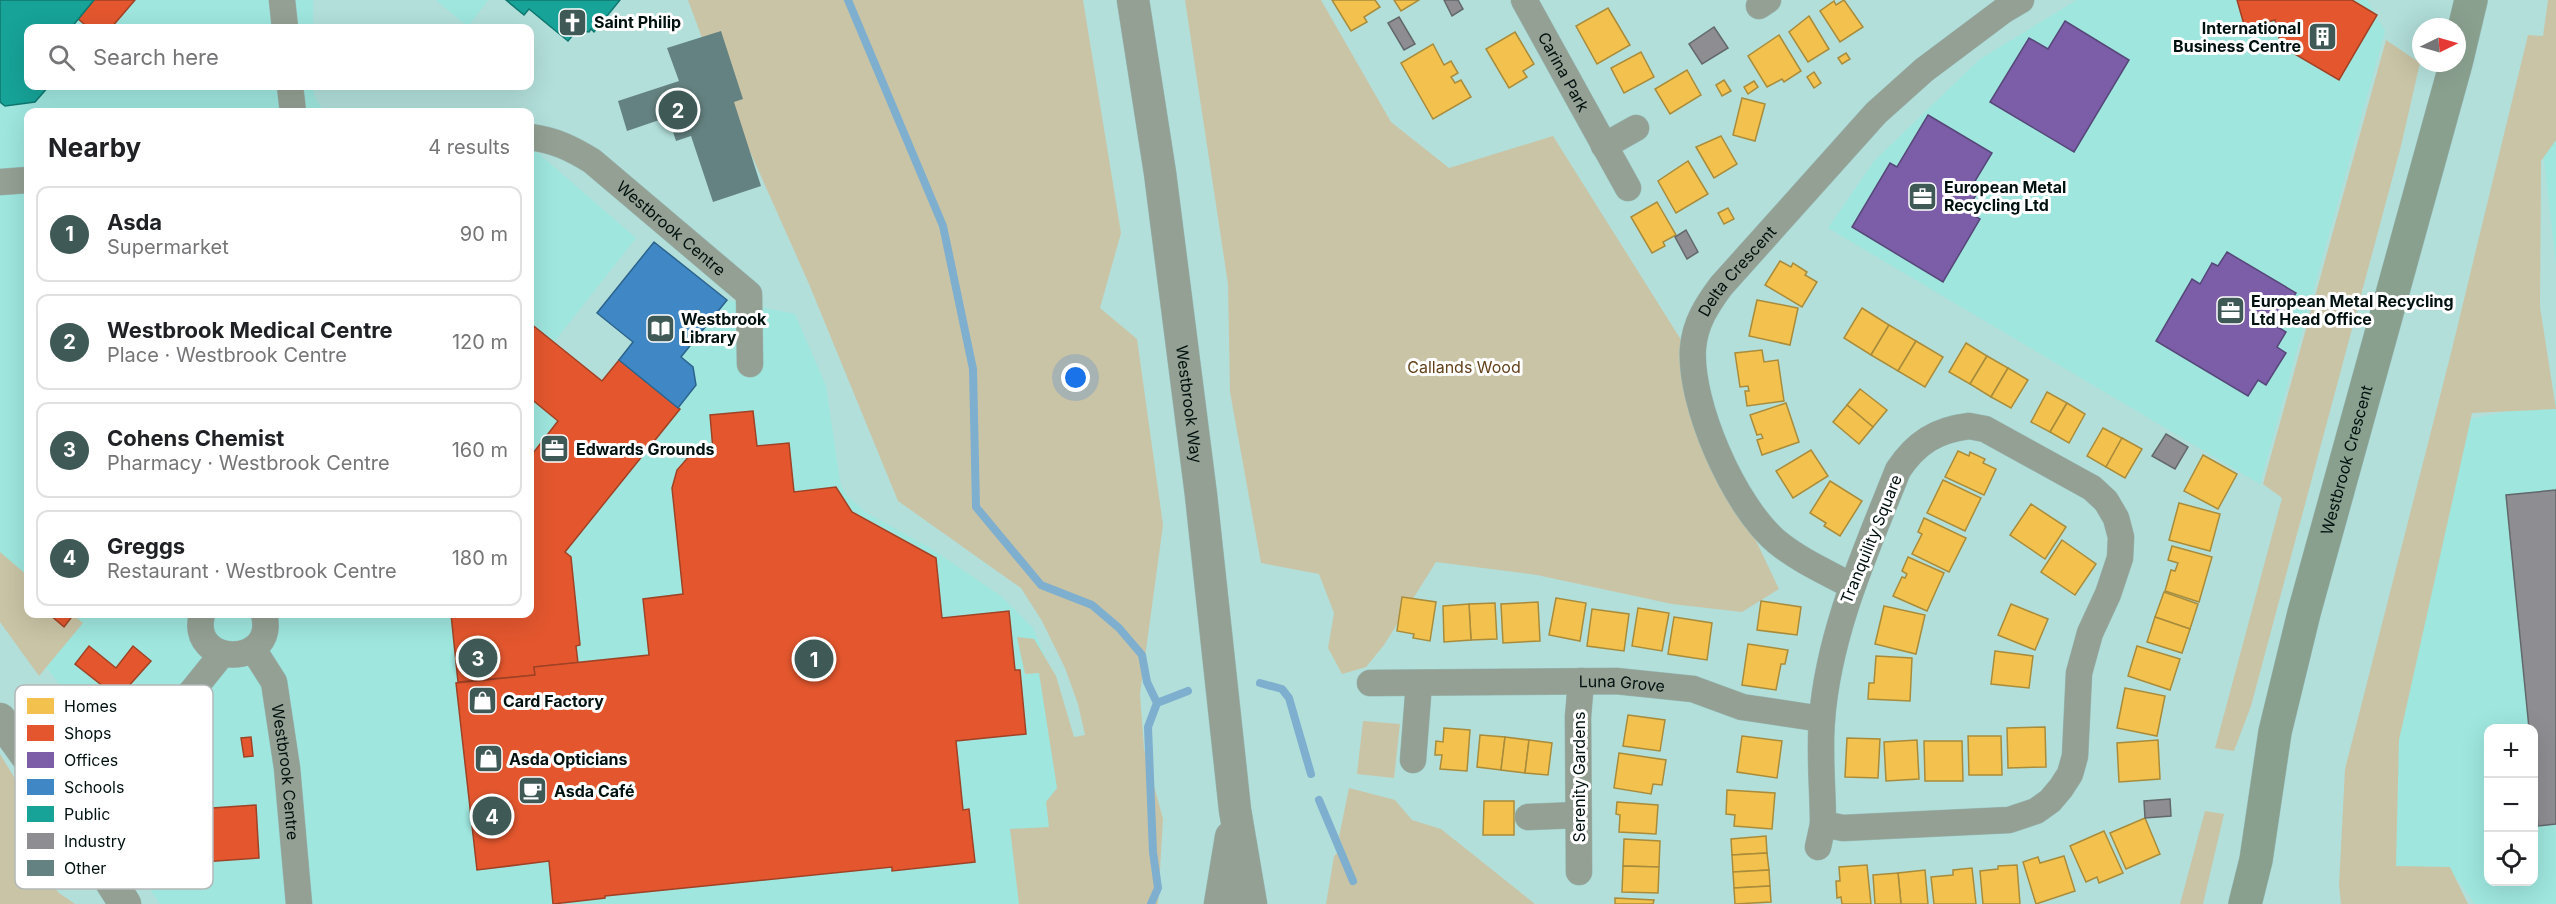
<!DOCTYPE html>
<meta charset="utf-8">
<style>
:root{--surface:#fff;--page:#f6f6f6;--text:#202124;--muted:#757577;--line:#e0e0e0;--accent:#3e5956}
body{margin:0;font-family:Inter,sans-serif;background:var(--page);color:var(--text)}
.controls{position:absolute;right:18px;bottom:18px;display:grid;overflow:hidden;border-radius:12px;box-shadow:0 6px 24px #0002}
.controls button{width:54px;height:54px;display:grid;place-items:center;padding:0;border:0;border-bottom:2px solid var(--line);background:var(--surface);color:var(--text);font:30px sans-serif}
.compass{position:absolute;left:2412px;top:18px;width:54px;height:54px;border-radius:50%;background:var(--surface);box-shadow:0 6px 24px #0002;rotate:85deg}
.you{position:absolute;left:1076px;top:378px;width:21px;height:21px;margin:-15px;border:4px solid #fff;border-radius:50%;background:#1a73e8;box-shadow:0 0 0 9px #1a73e833}
.badge{display:grid;place-items:center;width:39px;height:39px;border-radius:50%;background:var(--accent);color:#fff;font-size:20px;font-weight:700}
.pin{position:absolute;translate:-50% -50%;border:3px solid #fff;box-shadow:0 2px 6px #0006}
.list{margin:0;padding:0;list-style:none}
h2{display:flex;justify-content:space-between;align-items:center;height:78px;margin:0;padding:0 24px;font-size:26px}
h2 small{font-size:20px;font-weight:400;color:var(--muted)}
.list li{display:grid;grid-template-columns:39px 1fr auto;gap:18px;align-items:center;box-sizing:border-box;height:96px;margin:0 12px 12px;padding:0 12px;border:2px solid var(--line);border-radius:12px}
.list b{display:block;font-size:22px;white-space:nowrap}
.list p{margin:0;font-size:20px;white-space:nowrap;color:var(--muted)}
.list em{font-size:20px;font-style:normal;color:var(--muted)}
.icon{flex:none;width:33px;height:33px;fill:none;stroke:currentColor;stroke-width:2;stroke-linecap:round;stroke-linejoin:round}
.map{position:relative;flex:none;width:2556px;height:904px;overflow:hidden}
.search{position:absolute;background:var(--surface);box-shadow:0 6px 24px #0002;left:24px;top:24px;width:510px;height:66px;display:flex;align-items:center;gap:15px;box-sizing:border-box;padding:0 21px;border-radius:12px;color:var(--muted);font-size:22px}
.panel{position:absolute;background:var(--surface);box-shadow:0 6px 24px #0002;left:24px;top:108px;width:510px;height:510px;border-radius:12px}
.map>svg:first-child{display:block}
</style>
<div class="map">
<svg width="2556" height="904" viewBox="0 0 2556 904">
<rect width="100%" height="100%" fill="#b2dfda"/>
<g fill="#9ee6de" fill-rule="evenodd">
<path d="M0,0H313V28H28V86H314V95L324,112H28V614H530V146L636,238L554,342L602,381L619,360L678,407L696,385L693,367L681,357L727,300L795,314L826,386L839,475L841,486L847,496L865,512L930,548L1001,596L1033,628L1060,693L1055,904H160L128,856L96,732L0,607Z"/>
<path d="M436,0H488L468,27Z"/>
<path d="M2077,0H2367L2385,31L2260,484L1828,228L1874,161L1980,59Z"/>
<path d="M2556,125V265L2542,142Z"/>
<path d="M2556,401V904H2475L2458,880L2383,875V741L2471,419ZM2488,728H2534V882H2488Z"/>
</g>
<g fill="#cac4a6">
<path d="M688,0H1083L1121,233L1100,308L1137,339L1163,525L1140,694L1144,749L1163,819L1158,904H1019L1010,829L1049,827L1046,802L1057,788L1039,673L1025,674L1017,637L1034,639L1056,676L1074,737L1085,735L1078,704L1065,668L1042,621L1021,588L898,501L809,284L715,73Z"/>
<path d="M1185,0H1321L1391,122L1449,168L1553,136L1705,378L1729,484L1779,589L1742,612L1672,604L1537,575L1436,562L1384,645L1366,667L1342,674L1328,648L1334,613L1319,574L1261,563L1230,392L1228,284Z"/>
<path d="M2548,0H2556V140L2541,161L2540,307L2556,409L2472,413L2399,740L2396,866L2450,867L2468,904H2341L2339,886L2345,769L2452,349L2528,35L2543,36Z"/>
<path d="M2386,40L2420,63L2401,146L2251,706L2234,751L2215,748L2282,498L2263,484Z"/>
<path d="M0,552L28,576V614H72L83,623L39,676L0,622Z"/>
<path d="M1363,721L1400,724L1394,778L1357,774Z"/>
<path d="M0,754L14,777L28,858L59,893L75,904H0Z"/>
<path d="M1349,788L1395,800L1412,820L1441,829L1535,904H1326L1334,856L1343,848L1339,837Z"/>
<path d="M2205,811L2224,814L2203,904H2180Z"/>
</g>
<g fill="#f2c14e" stroke="#a98c3b" stroke-width="1.5">
<path d="M1332,0H1375L1380,7L1364,17L1367,22L1351,31Z"/>
<path d="M1394,0H1419L1401,11Z"/>
<path d="M1844,0L1863,27L1840,42L1820,11L1834,1L1836,5Z"/>
<path d="M1608,8L1630,45L1597,64L1576,26Z"/>
<path d="M1809,16L1829,49L1808,62L1789,32Z"/>
<path d="M1515,32L1534,64L1523,71L1527,77L1509,88L1486,49Z"/>
<path d="M1779,35L1801,71L1784,82L1782,79L1767,87L1748,56Z"/>
<path d="M1433,44L1444,65L1451,61L1458,73L1451,77L1455,83L1461,80L1471,97L1433,119L1401,63Z"/>
<path d="M1641,52L1654,77L1624,93L1611,68Z"/>
<path d="M1846,53L1850,59L1842,64L1838,58Z"/>
<path d="M1687,70L1701,95L1670,114L1655,89Z"/>
<path d="M1814,72L1821,83L1814,88L1807,77Z"/>
<path d="M1724,80L1731,91L1722,96L1716,85Z"/>
<path d="M1754,81L1758,87L1748,94L1744,87Z"/>
<path d="M1742,98L1765,104L1755,141L1733,135Z"/>
<path d="M1721,136L1737,164L1714,178L1696,147Z"/>
<path d="M1688,161L1708,194L1676,213L1658,181Z"/>
<path d="M1657,202L1676,235L1663,242L1665,246L1652,253L1631,217Z"/>
<path d="M1728,208L1734,219L1724,224L1718,213Z"/>
<path d="M1780,261L1791,267L1793,263L1807,272L1805,275L1817,282L1802,307L1765,285Z"/>
<path d="M1757,300L1798,308L1790,345L1749,336Z"/>
<path d="M1862,308L1889,325L1871,355L1844,338Z"/>
<path d="M1889,325L1916,341L1898,371L1871,355Z"/>
<path d="M1916,341L1943,357L1925,387L1898,371Z"/>
<path d="M1966,343L1987,356L1970,384L1949,372Z"/>
<path d="M1762,350L1764,362L1778,360L1784,401L1747,406L1745,391H1749L1748,386L1740,387L1735,353Z"/>
<path d="M1987,356L2008,368L1991,397L1970,384Z"/>
<path d="M2008,368L2028,380L2011,408L1991,397Z"/>
<path d="M1860,389L1887,410L1873,427L1847,405Z"/>
<path d="M2047,392L2067,403L2050,432L2031,422Z"/>
<path d="M1786,403L1799,442L1762,455L1757,440L1763,438L1761,434L1757,435L1750,415Z"/>
<path d="M2067,403L2085,414L2069,443L2050,432Z"/>
<path d="M1847,405L1873,427L1859,444L1833,422Z"/>
<path d="M2103,428L2122,438L2106,467L2087,456Z"/>
<path d="M2122,438L2142,449L2125,478L2106,467Z"/>
<path d="M1811,450L1828,476L1793,498L1776,471Z"/>
<path d="M1958,451L1969,456L1970,452L1985,459L1983,463L1996,469L1984,495L1945,477Z"/>
<path d="M2203,455L2237,474L2218,509L2184,491Z"/>
<path d="M1943,480L1981,498L1965,531L1927,513Z"/>
<path d="M1830,481L1862,501L1840,536L1824,526L1826,523L1810,513Z"/>
<path d="M2179,503L2220,514L2210,551L2169,540Z"/>
<path d="M2031,504L2066,527L2045,559L2010,535Z"/>
<path d="M1924,518L1966,538L1949,572L1912,554L1922,534L1918,532Z"/>
<path d="M2062,540L2096,564L2075,595L2041,572Z"/>
<path d="M2172,546L2212,557L2199,602L2165,591L2171,570L2175,571L2178,563L2168,560Z"/>
<path d="M1908,557L1944,573L1927,611L1893,596L1902,577L1905,578L1907,574L1902,571Z"/>
<path d="M2164,592L2198,604L2190,629L2155,617Z"/>
<path d="M1402,597L1436,602L1430,641L1413,638L1414,634L1397,631Z"/>
<path d="M1556,598L1586,603L1580,641L1549,635Z"/>
<path d="M1761,601L1801,607L1797,635L1757,630Z"/>
<path d="M1538,602L1540,641L1503,643L1501,604Z"/>
<path d="M1495,603L1497,639L1471,640L1469,604Z"/>
<path d="M1469,604L1471,640L1444,642L1443,606Z"/>
<path d="M2011,604L2048,619L2035,650L1998,635Z"/>
<path d="M1884,606L1925,615L1916,654L1875,644Z"/>
<path d="M1638,608L1669,613L1662,651L1632,646Z"/>
<path d="M1592,609L1629,614L1624,651L1587,646Z"/>
<path d="M1674,617L1712,623L1707,660L1668,654Z"/>
<path d="M2155,617L2190,629L2182,653L2147,642Z"/>
<path d="M1748,644L1788,650L1785,664H1781L1776,690L1742,685Z"/>
<path d="M2137,646L2180,659L2170,690L2128,676Z"/>
<path d="M1995,651L2033,656L2029,688L1991,684Z"/>
<path d="M1876,656L1912,658L1910,701L1868,699L1869,683H1874Z"/>
<path d="M2125,688L2165,696L2157,736L2117,728Z"/>
<path d="M1628,715L1665,720L1660,751L1623,746Z"/>
<path d="M2045,727L2046,767L2008,768L2007,728Z"/>
<path d="M1444,728L1470,730L1467,771L1440,769L1442,755H1435L1436,741L1443,742Z"/>
<path d="M1480,735L1505,737L1501,770L1477,767Z"/>
<path d="M1742,736L1782,741L1777,778L1737,772Z"/>
<path d="M1968,736H2001L2002,775H1969Z"/>
<path d="M1505,737L1529,740L1525,773L1501,770Z"/>
<path d="M1847,738L1880,739L1878,778L1845,777Z"/>
<path d="M1529,740L1552,743L1548,775L1525,773Z"/>
<path d="M1917,740L1919,779L1886,781L1884,742Z"/>
<path d="M2158,740L2160,779L2119,782L2117,743Z"/>
<path d="M1924,741H1962L1963,781H1925Z"/>
<path d="M1619,753L1666,760L1662,785L1653,784L1651,794L1614,788Z"/>
<path d="M1727,790L1775,793L1772,829L1734,826L1735,815L1726,814Z"/>
<path d="M1484,801H1514V835H1483Z"/>
<path d="M1617,802L1658,805L1656,834L1619,832L1620,815L1616,814Z"/>
<path d="M2145,818L2160,854L2126,869L2110,833Z"/>
<path d="M2104,831L2123,873L2099,883L2097,877L2086,882L2070,846Z"/>
<path d="M1766,836L1767,853L1732,855L1731,839Z"/>
<path d="M1624,839L1660,841L1659,867L1623,866Z"/>
<path d="M1767,853L1769,870L1733,872L1732,855Z"/>
<path d="M2064,856L2075,891L2036,904L2023,862L2038,857L2040,863Z"/>
<path d="M1867,865L1871,904H1842L1841,897L1837,898L1836,881H1840L1839,867Z"/>
<path d="M2017,865L2020,904H1983L1980,871L1998,869V866Z"/>
<path d="M1623,866L1659,867L1658,893L1622,892Z"/>
<path d="M1972,868L1976,904H1934L1931,877L1953,875V870Z"/>
<path d="M1769,870L1770,886L1734,888L1733,872Z"/>
<path d="M1925,870L1928,904H1901L1898,873Z"/>
<path d="M1898,873L1901,904H1875L1873,875Z"/>
<path d="M1770,886L1771,902L1735,904L1734,888Z"/>
<path d="M1615,898L1654,900L1653,904H1615Z"/>
</g>
<g fill="#e4572e" stroke="#a04225" stroke-width="1.5">
<path d="M94,0H135L111,28H89L78,19Z"/>
<path d="M2237,0H2352L2377,15L2339,80L2281,46L2275,20L2245,28Z"/>
<path d="M530,323L602,381L619,360L680,409L565,552L571,557L572,567L580,645L576,646L578,663L534,667L535,675L458,682L451,614H530V457L558,421L530,398Z"/>
<path d="M753,411L757,446L789,443L794,492L836,487L852,512L936,558L942,618L1009,611L1015,670H1020L1026,734L956,741L963,810L969,809L975,862L892,871V867L605,896V898L553,904L549,861L477,870L456,683L535,675L534,667L649,655L643,599L683,594L672,488L677,470L692,453L713,450L710,415Z"/>
<path d="M49,614H74L64,627Z"/>
<path d="M89,646L116,668L133,646L151,661L118,698L75,664Z"/>
<path d="M251,737L253,756L244,757L241,738Z"/>
<path d="M256,805L259,858L173,864L169,811Z"/>
</g>
<g fill="#7b5ea7" stroke="#564779" stroke-width="1.5">
<path d="M2065,21L2129,60L2074,152L1990,102L2029,38L2048,49Z"/>
<path d="M1928,115L1992,153L1972,186L1979,190L1970,205L1963,201L1960,207L1980,219L1943,282L1852,227L1890,163L1897,167Z"/>
<path d="M2227,252L2296,293L2276,326L2286,332L2277,347L2286,353L2266,385L2258,380L2248,396L2156,341L2192,279L2200,284L2212,263L2218,266Z"/>
</g>
<path fill="#3f88c5" stroke="#2c648e" stroke-width="1.5" d="M654,242L727,300L681,357L693,367L696,385L678,408L619,360L633,342L597,313Z"/>
<g fill="#17a398" stroke="#10776f" stroke-width="1.5">
<path d="M0,0H94L71,28H28V86H49L35,102L5,106L0,102Z"/>
<path d="M506,0H620L594,32L591,29L589,32L577,30L568,41L529,9L524,15Z"/>
</g>
<g fill="#8d8d92" stroke="#63686b" stroke-width="1.5">
<path d="M1444,0H1458L1463,9L1452,16Z"/>
<path d="M1399,17L1415,44L1404,50L1388,23Z"/>
<path d="M1714,27L1728,48L1702,64L1689,44Z"/>
<path d="M1686,230L1698,252L1687,259L1675,237Z"/>
<path d="M2166,434L2188,447L2175,469L2152,456Z"/>
<path d="M2556,490V824L2538,826L2534,778V728H2529L2506,495Z"/>
<path d="M2170,799L2171,816L2145,818L2144,801Z"/>
</g>
<g fill="none" stroke-linecap="round" stroke-linejoin="round">
<g stroke="#7eafcf" stroke-width="8">
<path d="M848,0L943,226L973,369L976,507L1041,585L1092,605L1119,628L1142,655L1147,682L1157,703L1148,727L1153,852L1158,888L1151,904"/>
<path d="M1260,683L1282,689L1289,698L1311,774"/>
<path d="M1157,703L1188,691"/>
<path d="M1319,800L1353,881"/>
</g>
</g>
<path fill="#648281" d="M721,31L743,99L734,102L761,186L713,202L691,136L676,141L668,117L627,131L618,101L679,81L667,48Z"/>
<g fill="none" stroke-linecap="round" stroke-linejoin="round">
<defs>
<g id="minor">
<path d="M282,0L285,28"/>
<path id="s1" d="M1524,0L1628,188"/>
<path d="M1759,6L1768,0"/>
<path d="M290,86L293,112"/>
<path id="s2" d="M530,137C554,140 571,148 592,161L749,294L750,364"/>
<path d="M1604,146L1636,128"/>
<path d="M0,182L28,180"/>
<path d="M1969,426L1985,429L2092,488L2106,501L2116,518L2121,537L2120,558L2108,594L2090,633L2079,673L2075,756L2070,774L2061,788L2050,801L2036,811L2009,820L1843,828L1823,824C1823,790 1819,754 1822,719C1829,631 1866,551 1898,470C1916,443 1936,430 1969,426Z"/>
<path id="s3" d="M1852,586C1826,572 1799,560 1777,542C1734,506 1689,403 1693,348C1695,323 1707,305 1721,286L1876,113L1924,70L2004,10L2021,0"/>
<path d="M202,614C188,668 278,668 264,614"/>
<path id="s4" d="M253,649L274,682L287,768L299,904"/>
<path id="s5" d="M1370,683L1616,681L1693,689L1742,707L1822,719"/>
<path d="M1413,760L1419,683"/>
<path d="M69,815L105,782L193,690L222,654"/>
<path d="M1528,817L1578,815"/>
<path d="M1818,847L1823,824"/>
<path d="M1579,872L1578,717L1581,681"/>
</g>
<g id="tertiary">
<path id="s6" d="M1133,0L1160,173L1201,495L1235,810L1251,904"/>
<path d="M0,719L69,815L125,904"/>
<path d="M1220,904L1231,837"/>
</g>
<g id="primary">
<path d="M2457,59L2471,0"/>
<path id="s7" d="M2245,904L2256,860L2275,732L2304,613L2456,63"/>
</g>
</defs>
<use href="#minor" stroke="#99bbb7" stroke-width="27"/>
<use href="#tertiary" stroke="#99bbb7" stroke-width="33"/>
<use href="#primary" stroke="#99bbb7" stroke-width="34"/>
<use href="#minor" stroke="#94a093" stroke-width="26"/>
<use href="#tertiary" stroke="#94a093" stroke-width="32"/>
<use href="#primary" stroke="#8aa08f" stroke-width="33"/>
</g>
<defs>
<symbol id="church-square" viewBox="-11 -11 22 22"><rect x="-9" y="-9" width="18" height="18" rx="4" fill="#3e5956" stroke="#fff"/><path d="M-1.2-6h2.4v3.5h3.3v2.4h-3.3V6h-2.4V-.1h-3.3v-2.4h3.3Z" fill="#fff"/></symbol>
<symbol id="building-square" viewBox="-11 -11 22 22"><rect x="-9" y="-9" width="18" height="18" rx="4" fill="#3e5956" stroke="#fff"/><path d="M-4-6H4V6H1V3H-1V6H-4ZM-2.5-4.3h1.7v1.8h-1.7ZM.8-4.3h1.7v1.8H.8ZM-2.5-1h1.7V.8h-1.7ZM.8-1h1.7V.8H.8Z" fill="#fff"/></symbol>
<symbol id="office-square" viewBox="-11 -11 22 22"><rect x="-9" y="-9" width="18" height="18" rx="4" fill="#3e5956" stroke="#fff"/><path d="M-6-3h4V-5.5h4V-3h4V5H-6ZM-1-4.5V-3h2v-1.5ZM-6 0V1H6V0Z" fill="#fff"/></symbol>
<symbol id="library-square" viewBox="-11 -11 22 22"><rect x="-9" y="-9" width="18" height="18" rx="4" fill="#3e5956" stroke="#fff"/><path d="M-6-4Q-3-5.5-.7-3.5V5Q-3 3-6 4ZM6-4Q3-5.5 .7-3.5V5Q3 3 6 4Z" fill="#fff"/></symbol>
<symbol id="shop-square" viewBox="-11 -11 22 22"><rect x="-9" y="-9" width="18" height="18" rx="4" fill="#3e5956" stroke="#fff"/><path d="M-5-2.5h2.3a2.7 3.5 0 0 1 5.4 0H5L5.5 6h-11ZM-1.5-2.5h3a1.5 2.3 0 0 0-3 0Z" fill="#fff"/></symbol>
<symbol id="cafe-square" viewBox="-11 -11 22 22"><rect x="-9" y="-9" width="18" height="18" rx="4" fill="#3e5956" stroke="#fff"/><path d="M-5.5-4.5H6V0H3Q3 3.5 0 3.5H-2.5Q-5.5 3.5-5.5 0ZM3-3.2v2h1.7v-2ZM-6 4.5H4V6H-6Z" fill="#fff"/></symbol>
</defs>
<g fill-rule="evenodd">
<use href="#church-square" x="556" y="6" width="33" height="33"/>
<use href="#building-square" x="2306" y="20" width="33" height="33"/>
<use href="#office-square" x="1906" y="180" width="33" height="33"/>
<use href="#office-square" x="2214" y="294" width="33" height="33"/>
<use href="#library-square" x="644" y="312" width="33" height="33"/>
<use href="#office-square" x="538" y="432" width="33" height="33"/>
<use href="#shop-square" x="466" y="684" width="33" height="33"/>
<use href="#shop-square" x="472" y="742" width="33" height="33"/>
<use href="#cafe-square" x="516" y="774" width="33" height="33"/>
</g>
<g text-anchor="middle" stroke-width="6" stroke-linejoin="round" paint-order="stroke">
<g font-size="16" font-weight="bold" fill="#00110f" stroke="#fff" text-anchor="start">
<text x="594" y="28">Saint Philip</text>
<text x="2301" y="34" text-anchor="end">International<tspan x="2301" dy="18">Business Centre</tspan></text>
<text x="1944" y="193">European Metal<tspan x="1944" dy="18">Recycling Ltd</tspan></text>
<text x="2251" y="307">European Metal Recycling<tspan x="2251" dy="18">Ltd Head Office</tspan></text>
<text x="681" y="325">Westbrook<tspan x="681" dy="18">Library</tspan></text>
<text x="576" y="455">Edwards Grounds</text>
<text x="503" y="707">Card Factory</text>
<text x="509" y="765">Asda Opticians</text>
<text x="554" y="797">Asda Café</text>
</g>
<g font-size="16" fill="#00110f" stroke="#fff">
<text dy="6" stroke="none"><textPath href="#s1" startOffset="82">Carina Park</textPath></text>
<text dy="6" stroke="none"><textPath href="#s2" startOffset="171">Westbrook Centre</textPath></text>
<text dy="6" stroke="none"><textPath href="#s3" startOffset="394">Delta Crescent</textPath></text>
<text dy="6" stroke="none"><textPath href="#s6" startOffset="408">Westbrook Way</textPath></text>
<text dy="6" stroke="none"><textPath href="#s7" startOffset="456">Westbrook Crescent</textPath></text>
<text transform="translate(1871 539) rotate(-68)" y="6">Tranquility Square</text>
<text dy="6" stroke="none"><textPath href="#s5" startOffset="252">Luna Grove</textPath></text>
<text dy="6" stroke="none"><textPath href="#s4" startOffset="130">Westbrook Centre</textPath></text>
<text transform="translate(1579 777) rotate(-90)" y="6">Serenity Gardens</text>
</g>
<g font-size="16" fill="#63411b" stroke="#fff">
<text x="1464" y="373">Callands Wood</text>
</g>
</g>
<rect x="15" y="685" width="198" height="204" rx="9" fill="#fff" stroke="#b2b8b7" stroke-width="1.5"/>
<rect x="27" y="698" width="27" height="16" fill="#f2c14e"/>
<rect x="27" y="725" width="27" height="16" fill="#e4572e"/>
<rect x="27" y="752" width="27" height="16" fill="#7b5ea7"/>
<rect x="27" y="779" width="27" height="16" fill="#3f88c5"/>
<rect x="27" y="806" width="27" height="16" fill="#17a398"/>
<rect x="27" y="833" width="27" height="16" fill="#8d8d92"/>
<rect x="27" y="860" width="27" height="16" fill="#648281"/>
<g font-size="16" fill="#00110f">
<text x="64" y="712">Homes</text>
<text x="64" y="739">Shops</text>
<text x="64" y="766">Offices</text>
<text x="64" y="793">Schools</text>
<text x="64" y="820">Public</text>
<text x="64" y="847">Industry</text>
<text x="64" y="874">Other</text>
</g>
</svg>
<div class="controls">
<button>+</button>
<button>−</button>
<button><svg class="icon" aria-label="locate" viewBox="0 0 24 24"><circle cx="12" cy="12" r="6"/><path d="M12 2v4M12 18v4M2 12h4M18 12h4"/></svg></button>
</div>
<svg class="compass" viewBox="-18 -18 36 36"><path d="M0-13l5 13h-10z" fill="#e53935"/><path d="M0 13l5-13h-10z" fill="#757577"/></svg>
<div class="you"></div>
<div class="pin badge" style="left:814px;top:659px">1</div>
<div class="pin badge" style="left:678px;top:110px">2</div>
<div class="pin badge" style="left:478px;top:658px">3</div>
<div class="pin badge" style="left:492px;top:816px">4</div>
<div class="search"><svg class="icon" aria-label="search" viewBox="0 0 24 24"><circle cx="10" cy="10" r="6"/><path d="M15 15l6 6"/></svg>Search here</div>
<section class="panel">
<h2>Nearby<small>4 results</small></h2>
<ul class="list">
<li><span class="badge">1</span><div><b>Asda</b><p>Supermarket</p></div><em>90 m</em></li>
<li><span class="badge">2</span><div><b>Westbrook Medical Centre</b><p>Place · Westbrook Centre</p></div><em>120 m</em></li>
<li><span class="badge">3</span><div><b>Cohens Chemist</b><p>Pharmacy · Westbrook Centre</p></div><em>160 m</em></li>
<li><span class="badge">4</span><div><b>Greggs</b><p>Restaurant · Westbrook Centre</p></div><em>180 m</em></li>
</ul>
</section>
</div>
